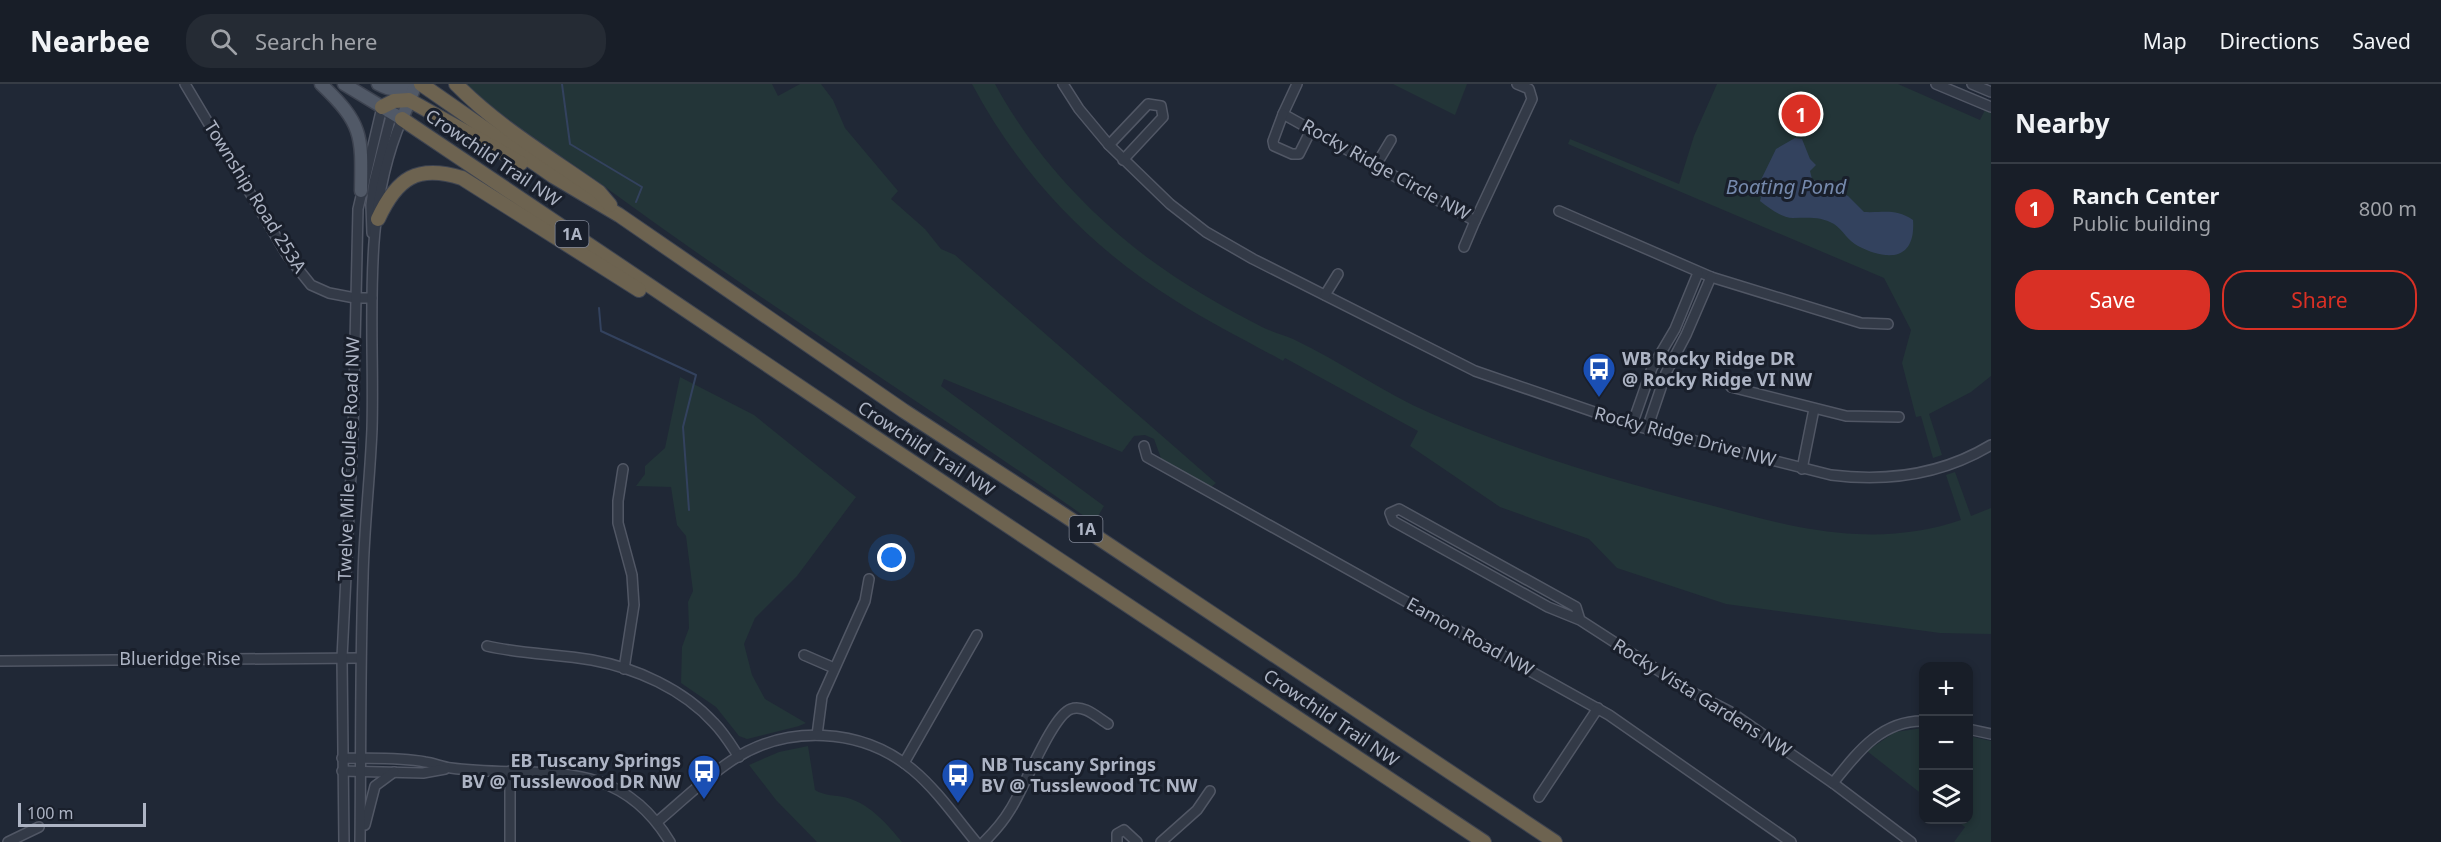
<!DOCTYPE html>
<meta charset="utf-8">
<style>
:root{--surface:#181e28;--page:#252b34;--text:#f1f3f6;--muted:#9fa2a8;--line:#363c45;--accent:#d93025}
body{margin:0;font-family:"Noto Sans",sans-serif;background:var(--page);color:var(--text)}
.controls{position:absolute;right:18px;bottom:18px;display:grid;overflow:hidden;border-radius:12px;box-shadow:0 3px 9px #0003}
.controls button{width:54px;height:54px;display:grid;place-items:center;padding:0;border:0;border-bottom:2px solid var(--line);background:var(--surface);color:var(--text);font:30px sans-serif}
.scale{position:absolute;left:18px;bottom:15px;width:128px;box-sizing:border-box;padding-left:6px;border:3px solid #adb4c4;border-top:0;font-size:16px;line-height:21px;white-space:nowrap;color:#adb4c4;-webkit-text-stroke:4px #191f2b;paint-order:stroke}
.you{position:absolute;left:892px;top:474px;width:21px;height:21px;margin:-15px;border:4px solid #fff;border-radius:50%;background:#1a73e8;box-shadow:0 0 0 9px #1a73e833}
.badge{display:grid;place-items:center;width:39px;height:39px;border-radius:50%;background:var(--accent);color:#fff;font-size:20px;font-weight:700}
.pin{position:absolute;translate:-50% -50%;border:3px solid #fff;box-shadow:0 2px 6px #0006}
.list{margin:0;padding:0;list-style:none}
h2{display:flex;justify-content:space-between;align-items:center;height:78px;margin:0;padding:0 24px;font-size:26px}
h2 small{font-size:20px;font-weight:400;color:var(--muted)}
.list li{display:grid;grid-template-columns:39px 1fr auto;gap:18px;align-items:center;box-sizing:border-box;height:90px;padding:0 24px;border-top:2px solid var(--line)}
.list b{display:block;font-size:22px;white-space:nowrap}
.list p{margin:0;font-size:20px;white-space:nowrap;color:var(--muted)}
.list em{font-size:20px;font-style:normal;color:var(--muted)}
.actions{display:flex;gap:12px;padding:18px 24px}
.actions a{flex:1;padding:14px 0;border:2px solid var(--accent);border-radius:24px;text-align:center;font-size:21px;color:var(--accent)}
.actions .main{background:var(--accent);color:#fff}
.icon{flex:none;width:33px;height:33px;fill:none;stroke:currentColor;stroke-width:2;stroke-linecap:round;stroke-linejoin:round}
.map{position:relative;flex:none;width:1991px;height:758px;overflow:hidden}
header{display:flex;align-items:center;gap:36px;box-sizing:border-box;height:84px;padding:0 30px;background:var(--surface);border-bottom:2px solid var(--line)}
header strong{font-size:28px}
nav{display:flex;gap:33px;margin-inline-start:auto;font-size:21px}
.search{width:420px;height:54px;background:var(--page);display:flex;align-items:center;gap:15px;box-sizing:border-box;padding:0 21px;border-radius:24px;color:var(--muted);font-size:22px}
main{display:flex}
aside{flex:1;background:var(--surface)}
.map>svg:first-child{display:block}
</style>
<header>
<strong>Nearbee</strong>
<div class="search"><svg class="icon" aria-label="search" viewBox="0 0 24 24"><circle cx="10" cy="10" r="6"/><path d="M15 15l6 6"/></svg>Search here</div>
<nav><a>Map</a><a>Directions</a><a>Saved</a></nav>
</header>
<main>
<div class="map">
<svg width="1991" height="758" viewBox="0 0 1991 758">
<rect width="100%" height="100%" fill="#202836"/>
<g fill="#233538">
<path d="M466,0H772L778,12L800,0H821L833,16L845,44L898,107L891,115L925,145L941,165L955,171L1216,399L1210,404L1162,377L1154,355L1145,351L1134,352L1122,368L944,295L941,302L1104,422L1094,439C934,326 769,223 612,108C563,72 510,41 466,0Z"/>
<path d="M972,0H995C1032,68 1086,127 1148,174C1183,200 1223,223 1262,243C1272,248 1283,251 1293,255C1340,277 1383,309 1430,329C1521,369 1615,397 1710,421C1758,434 1807,448 1857,450C1891,452 1930,447 1961,436L1946,391L1955,388L1971,432L1991,424V550L1940,549L1726,520L1617,484L1589,455L1500,423L1410,362L1418,347L1285,274L1283,277C1247,257 1210,239 1176,217C1090,164 1019,89 972,0Z"/>
<path d="M1393,0H1467L1455,31Z"/>
<path d="M1717,0H1898L1980,36L1985,26L1991,29V292L1971,308L1929,330L1942,371L1933,374L1921,332L1916,333L1902,279L1911,246L1884,194L1568,60L1570,55L1679,100L1694,52Z"/>
<path d="M680,293L754,331L856,413L797,492L755,534L744,560L752,591L765,615L806,639L799,642L747,655L739,652L716,623L681,599L682,563L689,544L688,518L693,507L686,452L677,441L671,403L636,402L645,390V382L665,364Z"/>
<path d="M1923,644H1924L1923,711L1867,667L1895,648Z"/>
<path d="M1969,652L1991,657V758H1954L1965,743L1956,736H1968Z"/>
<path d="M808,662L815,706C824,712 837,711 848,714C871,721 887,740 902,758H817L776,716L749,681L779,668Z"/>
</g>
<path fill="#33425e" d="M1795,54L1802,55L1810,75L1816,81L1810,87L1812,95L1848,112L1864,128C1884,129 1895,124 1913,136C1916,177 1887,177 1858,162C1848,157 1843,146 1834,140C1820,132 1807,134 1793,134C1782,134 1769,124 1760,117L1761,113L1756,106L1776,65Z"/>
<g fill="none" stroke-linecap="round" stroke-linejoin="round">
<g stroke="#33425e" stroke-width="2">
<path d="M562,0L570,60L642,103L636,118"/>
<path d="M599,224L601,247L696,291L683,343L689,426"/>
</g>
<defs>
<g id="minor">
<path d="M185,0L287,171L311,201L329,209L355,214H372"/>
<path d="M1063,0L1079,25L1109,61L1170,120L1206,148L1253,175L1475,287L1632,341L1831,391C1887,398 1943,390 1991,361"/>
<path d="M1297,0L1283,30L1475,137L1532,15L1529,5L1517,0"/>
<path d="M1936,0L1991,23"/>
<path d="M1972,0L1991,8"/>
<path d="M1283,30L1273,57L1274,62L1292,70H1299L1311,46"/>
<path d="M1109,61L1148,20L1161,22L1163,33L1123,76"/>
<path d="M1376,81L1391,56"/>
<path d="M1559,127L1711,193L1861,239L1888,240"/>
<path d="M372,149L371,121L374,98L393,24"/>
<path d="M1464,163L1475,137"/>
<path d="M1325,211L1338,190"/>
<path d="M1731,303L1846,332L1899,333"/>
<path d="M1632,341L1652,284L1675,245L1698,189"/>
<path d="M1647,345L1666,289L1686,251L1711,193"/>
<path d="M1144,362L1147,373L1609,631L1791,758"/>
<path d="M623,385L618,417V439L632,491L634,521L624,585"/>
<path d="M1802,385L1814,325"/>
<path d="M1580,536L1576,523L1399,425L1390,429L1393,437L1548,523L1580,536L1690,607L1729,627L1833,699L1911,758"/>
<path d="M487,562C521,570 557,570 592,576C636,584 683,605 714,639C724,649 731,661 739,673"/>
<path d="M804,571L834,584"/>
<path d="M0,577L360,574"/>
<path d="M1968,645L1991,650"/>
<path d="M817,651L822,613L865,517L869,495"/>
<path d="M342,674C369,675 398,673 425,678C434,679 442,683 451,684C538,696 615,667 670,758"/>
<path d="M904,679L977,551"/>
<path d="M342,687L423,689L445,685"/>
<path d="M510,687V758"/>
<path d="M1833,699C1857,669 1881,636 1924,637"/>
<path d="M1539,713L1598,624"/>
<path d="M657,738C681,718 704,695 731,677C786,640 862,643 913,686C937,706 956,734 976,758"/>
<path d="M365,741L375,702L394,688"/>
<path d="M8,758L39,743"/>
<path d="M344,758L342,574L353,349L358,125L382,23"/>
<path d="M360,758C361,670 360,582 363,494C364,444 370,395 372,345C375,241 360,132 402,35"/>
<path d="M984,758C994,748 1003,738 1010,726C1023,707 1052,631 1071,625C1084,620 1098,634 1108,640"/>
<path d="M1117,758V750L1124,746L1137,758"/>
<path d="M1161,758L1197,726L1210,707"/>
</g>
<g id="major">
<path d="M321,0C363,40 362,51 361,107"/>
<path d="M344,0L402,35"/>
<path d="M378,0C391,7 400,8 413,0"/>
<path d="M402,35L416,0"/>
</g>
<g id="highway">
<path d="M421,0L553,92L619,131L904,327L1064,431L1555,758"/>
<path d="M456,0C497,42 551,74 599,108L610,121"/>
<path d="M382,23L394,17L409,16L521,79"/>
<path d="M402,35L873,352L1484,758"/>
<path d="M378,135C397,94 417,80 462,94L639,206"/>
</g>
</defs>
<use href="#minor" stroke="#515765" stroke-width="12"/>
<use href="#major" stroke="#3d4350" stroke-width="15"/>
<use href="#highway" stroke="#3e4451" stroke-width="16"/>
<use href="#minor" stroke="#333a47" stroke-width="9"/>
<use href="#major" stroke="#515967" stroke-width="12"/>
<use href="#highway" stroke="#6d6350" stroke-width="14"/>
</g>
<defs>
<symbol id="bus-pin" viewBox="-11 -11 22 30"><path d="M0 17L-7.5 6A9.5 9.5 0 1 1 7.5 6Z" fill="#1a4fb4" stroke="#191f2b"/><path d="M-5-6H5V4H4V6H2V4H-2V6H-4V4H-5ZM-3.5-4V0h7V-4ZM-3.5 1.2v1.5H-2V1.2ZM2 1.2v1.5H3.5V1.2Z" fill="#fff"/></symbol>
</defs>
<g fill-rule="evenodd">
<use href="#bus-pin" x="1580" y="266" width="38" height="52"/>
<use href="#bus-pin" x="685" y="668" width="38" height="52"/>
<use href="#bus-pin" x="939" y="672" width="38" height="52"/>
</g>
<g text-anchor="middle" stroke-width="6" stroke-linejoin="round" paint-order="stroke">
<g fill="#191f2b" stroke="#818796" stroke-width="1.5">
<rect x="555.5" y="137" width="33" height="26" rx="4.5"/>
<rect x="1069.5" y="432" width="33" height="26" rx="4.5"/>
</g>
<g font-size="16" font-weight="bold" fill="#adb4c4">
<text x="572" y="156">1A</text>
<text x="1086" y="451">1A</text>
</g>
<g font-size="18" fill="#adb4c4" stroke="#191f2b">
<text transform="translate(493 74) rotate(34)" y="6">Crowchild Trail NW</text>
<text transform="translate(1386 86) rotate(29)" y="6">Rocky Ridge Circle NW</text>
<text transform="translate(255 113) rotate(58)" y="6">Township Road 253A</text>
<text transform="translate(1685 353) rotate(15)" y="6">Rocky Ridge Drive NW</text>
<text transform="translate(926 365) rotate(33)" y="6">Crowchild Trail NW</text>
<text transform="translate(349 375) rotate(-88)" y="6">Twelve Mile Coulee Road NW</text>
<text transform="translate(1470 553) rotate(29)" y="6">Eamon Road NW</text>
<text x="180" y="581">Blueridge Rise</text>
<text transform="translate(1702 614) rotate(32)" y="6">Rocky Vista Gardens NW</text>
<text transform="translate(1331 634) rotate(34)" y="6">Crowchild Trail NW</text>
</g>
<g font-size="18" font-weight="bold" fill="#adb4c4" stroke="#191f2b" text-anchor="start">
<text x="1622" y="281">WB Rocky Ridge DR<tspan x="1622" dy="21">@ Rocky Ridge VI NW</tspan></text>
<text x="681" y="683" text-anchor="end">EB Tuscany Springs<tspan x="681" dy="21">BV @ Tusslewood DR NW</tspan></text>
<text x="981" y="687">NB Tuscany Springs<tspan x="981" dy="21">BV @ Tusslewood TC NW</tspan></text>
</g>
<g font-size="20" font-style="italic" fill="#7589ac" stroke="#191f2b">
<text x="1786" y="110">Boating Pond</text>
</g>
</g>
</svg>
<div class="controls">
<button>+</button>
<button>−</button>
<button><svg class="icon" aria-label="layers" viewBox="0 0 24 24"><path d="M12 4l9 5-9 5-9-5zM3 14l9 5 9-5"/></svg></button>
</div>
<div class="scale">100 m</div>
<div class="you"></div>
<div class="pin badge" style="left:1801px;top:30px">1</div>
</div>
<aside>
<h2>Nearby<small></small></h2>
<ul class="list">
<li><span class="badge">1</span><div><b>Ranch Center</b><p>Public building</p></div><em>800 m</em></li>
</ul>
<div class="actions"><a class="main">Save</a><a>Share</a></div>
</aside>
</main>
